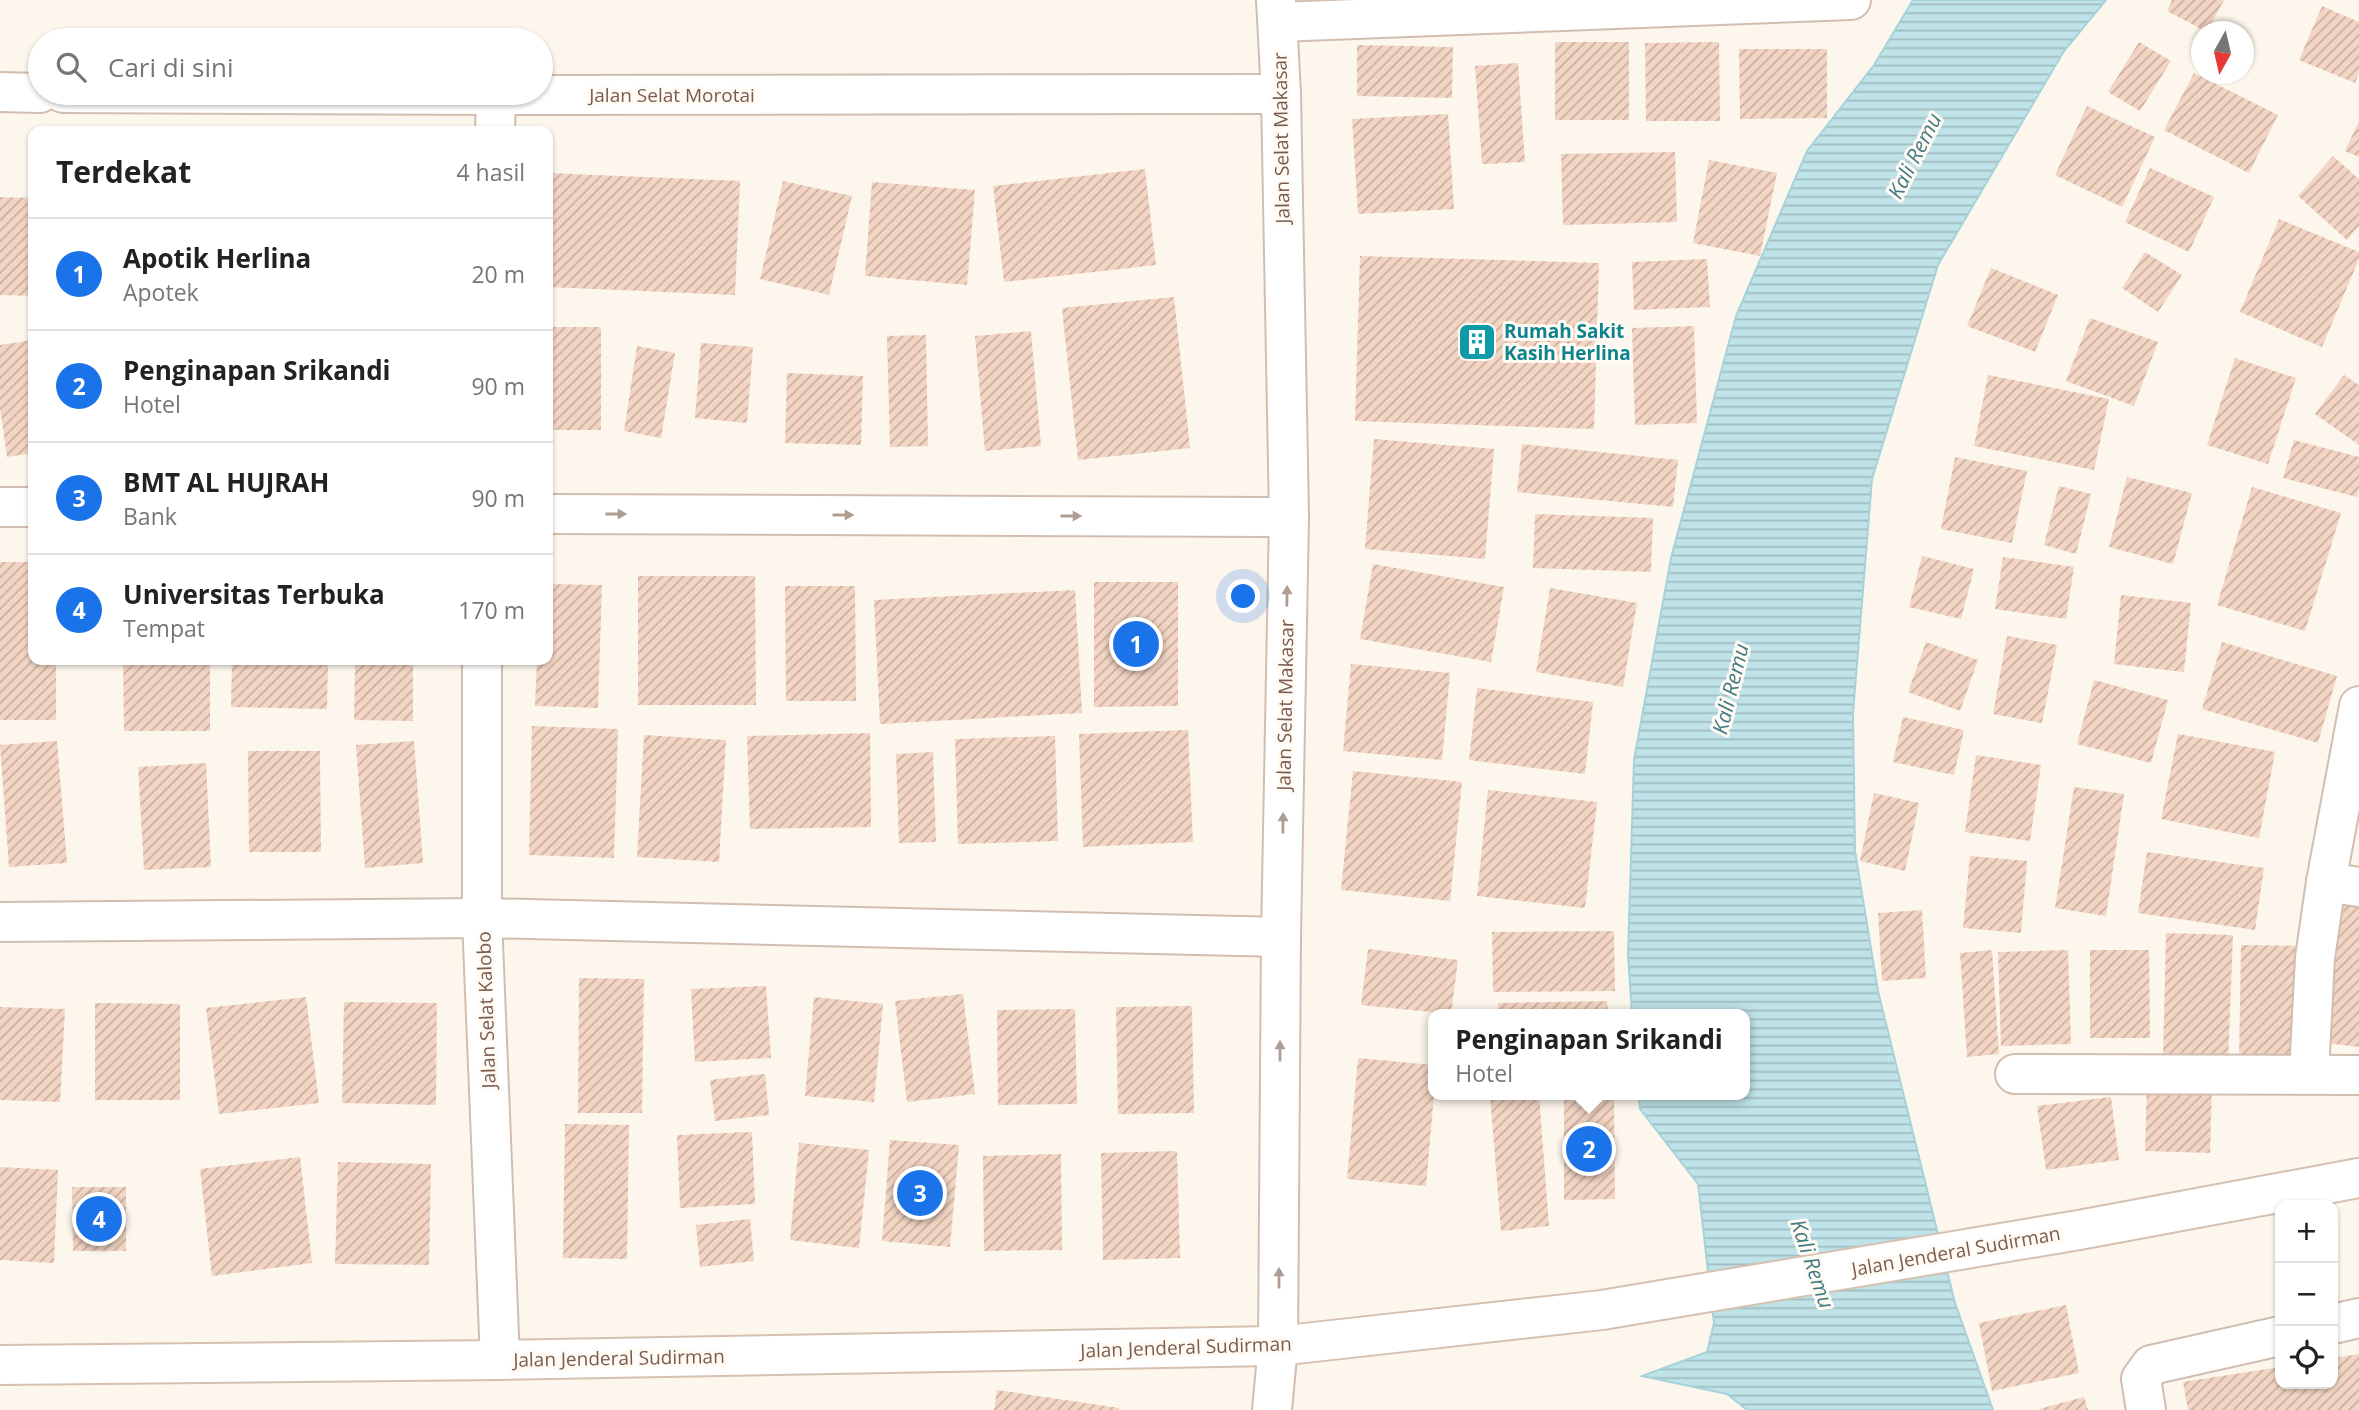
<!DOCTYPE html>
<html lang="id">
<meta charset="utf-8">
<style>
:root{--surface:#fff;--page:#f2f2f2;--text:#222;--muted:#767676;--line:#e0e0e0;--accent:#1a73e8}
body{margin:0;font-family:"Open Sans",sans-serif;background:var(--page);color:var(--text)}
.controls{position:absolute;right:21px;bottom:21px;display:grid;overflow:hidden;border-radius:14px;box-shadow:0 2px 5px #0004}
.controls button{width:63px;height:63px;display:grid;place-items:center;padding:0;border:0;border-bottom:2px solid var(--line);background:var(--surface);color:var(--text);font:35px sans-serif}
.compass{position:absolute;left:2191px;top:21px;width:63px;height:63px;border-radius:50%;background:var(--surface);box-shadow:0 2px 5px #0004;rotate:188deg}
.you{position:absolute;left:1244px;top:597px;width:24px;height:24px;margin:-18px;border:5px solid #fff;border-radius:50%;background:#1a73e8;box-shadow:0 0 0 10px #1a73e833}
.badge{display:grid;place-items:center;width:46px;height:46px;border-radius:50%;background:var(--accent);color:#fff;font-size:23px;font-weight:700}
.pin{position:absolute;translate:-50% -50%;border:4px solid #fff;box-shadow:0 2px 7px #0006}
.popup{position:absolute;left:1428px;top:1009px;width:322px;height:91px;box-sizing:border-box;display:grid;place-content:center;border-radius:14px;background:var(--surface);filter:drop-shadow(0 2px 5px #0005);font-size:23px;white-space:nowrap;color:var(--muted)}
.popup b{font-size:26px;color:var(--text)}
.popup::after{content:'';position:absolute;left:50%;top:100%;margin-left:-14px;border:14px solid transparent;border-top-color:var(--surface)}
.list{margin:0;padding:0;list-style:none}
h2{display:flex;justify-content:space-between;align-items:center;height:91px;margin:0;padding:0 28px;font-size:30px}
h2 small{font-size:23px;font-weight:400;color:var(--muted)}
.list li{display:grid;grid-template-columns:46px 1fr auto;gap:21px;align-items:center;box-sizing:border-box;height:112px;padding:0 28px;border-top:2px solid var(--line)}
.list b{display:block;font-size:26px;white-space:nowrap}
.list p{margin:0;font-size:23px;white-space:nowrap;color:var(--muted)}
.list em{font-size:23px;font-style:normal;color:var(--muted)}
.icon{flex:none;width:38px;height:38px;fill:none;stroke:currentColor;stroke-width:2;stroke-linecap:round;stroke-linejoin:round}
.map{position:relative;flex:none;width:2359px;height:1410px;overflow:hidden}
.search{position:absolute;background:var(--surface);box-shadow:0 2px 5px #0004;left:28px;top:28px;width:525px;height:77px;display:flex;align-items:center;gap:18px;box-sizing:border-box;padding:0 24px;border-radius:38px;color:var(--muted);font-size:26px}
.panel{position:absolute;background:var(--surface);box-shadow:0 2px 5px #0004;left:28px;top:126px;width:525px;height:539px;border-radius:14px}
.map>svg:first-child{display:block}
</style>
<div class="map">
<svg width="2359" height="1410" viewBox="0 0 2359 1410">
<defs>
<pattern id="water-rules" width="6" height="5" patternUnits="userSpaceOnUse" patternTransform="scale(1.75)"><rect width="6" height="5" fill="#bfe3e8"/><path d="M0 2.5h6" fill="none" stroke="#a0bbbe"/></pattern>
<pattern id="building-hatch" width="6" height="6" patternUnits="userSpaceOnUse" patternTransform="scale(1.75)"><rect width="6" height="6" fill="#f3d5c3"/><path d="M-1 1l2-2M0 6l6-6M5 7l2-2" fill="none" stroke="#cab0a1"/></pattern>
</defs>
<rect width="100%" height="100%" fill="#fdf6ec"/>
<path fill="url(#water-rules)" stroke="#a5d3da" stroke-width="2" d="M1913,0H2106L2064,51L1938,265L1872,479L1853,713L1855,851L1878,991L1955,1303L1993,1410H1747L1727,1394L1642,1376L1707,1352L1714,1323L1698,1184L1640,1109L1639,1095H1745V1014H1632L1628,955L1634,760L1671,558L1736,316L1807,151L1874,65Z"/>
<g fill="url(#building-hatch)">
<path d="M2172,0H2224L2207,32L2167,11Z"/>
<path d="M2322,6L2359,22V73L2355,83L2299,60Z"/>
<rect x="1555" y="42" width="74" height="78"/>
<path d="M1719,42L1720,121H1646L1645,43Z"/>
<path d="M2139,42L2171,61L2140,111L2108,92Z"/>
<path d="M1357,45L1453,47L1452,98L1357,96Z"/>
<path d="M1739,49H1827V118L1740,119Z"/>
<path d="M1518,63L1525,162L1482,164L1475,66Z"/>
<path d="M2194,73L2278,115L2249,173L2164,130Z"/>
<path d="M2087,106L2155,137L2122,207L2055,175Z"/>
<path d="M1448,114L1454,209L1358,214L1352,119Z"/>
<path d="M2359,121V157L2345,151Z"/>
<path d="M1675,152L1677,222L1563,225L1561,154Z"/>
<path d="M2333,156L2359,179V226L2347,240L2298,196Z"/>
<path d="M1709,160L1777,173L1760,256L1693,243Z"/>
<path d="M2150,168L2214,197L2189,252L2125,222Z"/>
<path d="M1145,169L1156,265L1004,282L993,186Z"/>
<path d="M548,173L740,181L735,295L548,287Z"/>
<path d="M783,181L852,196L829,295L760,279Z"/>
<path d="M872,182L975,190L967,285L865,276Z"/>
<path d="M0,197L33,198V296L0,295Z"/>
<path d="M2279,219L2359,252V259L2322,347L2240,312Z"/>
<path d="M2145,252L2182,275L2158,312L2122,288Z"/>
<path d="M1360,256L1599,263L1594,429L1355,421Z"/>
<path d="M1707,259L1710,307L1634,310L1632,262Z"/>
<path d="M1991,268L2058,295L2035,352L1967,326Z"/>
<path d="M1174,297L1190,448L1078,460L1062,308Z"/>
<path d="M2090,318L2158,342L2134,406L2066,381Z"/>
<path d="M1694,326L1697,423L1635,425L1632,328Z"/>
<rect x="548" y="327" width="53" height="103"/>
<path d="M1031,331L1041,446L985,451L975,336Z"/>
<path d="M926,335L928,446L890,447L887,336Z"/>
<path d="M33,340V453L7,457L0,408V345Z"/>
<path d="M701,343L753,347L747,423L695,418Z"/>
<path d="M637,346L675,353L661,438L624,431Z"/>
<path d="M2235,358L2296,378L2268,464L2207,445Z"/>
<path d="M787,373L863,376L861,445L785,443Z"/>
<path d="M1988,375L2109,399L2094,470L1974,446Z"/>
<path d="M2344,375L2359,385V445L2315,414Z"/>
<path d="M1374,439L1494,449L1485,559L1365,549Z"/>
<path d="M2294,440L2359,457V487L2357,497L2283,478Z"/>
<path d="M1522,444L1678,460L1673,507L1517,492Z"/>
<path d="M1955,457L2027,471L2012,543L1941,529Z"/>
<path d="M2127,477L2192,493L2173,564L2109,547Z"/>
<path d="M2059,486L2091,494L2076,554L2044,545Z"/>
<path d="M2252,487L2341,513L2305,631L2217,605Z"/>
<path d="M1535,514L1653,518L1651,572L1533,568Z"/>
<path d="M1922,556L1974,569L1961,619L1909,607Z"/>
<path d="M2003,557L2074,567L2066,619L1995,609Z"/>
<path d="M0,562H33V660H56V720H0Z"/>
<path d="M1373,564L1504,587L1491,662L1360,639Z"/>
<path d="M638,576H755L756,705H638Z"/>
<path d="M1094,582H1178V706L1094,707Z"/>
<path d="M548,584L602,585L598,708L535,706L537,660H548Z"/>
<path d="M785,586H855L856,701H786Z"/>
<path d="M1550,588L1637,603L1623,687L1536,672Z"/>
<path d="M1075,590L1082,713L880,724L874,600Z"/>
<path d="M2121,595L2191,603L2184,672L2114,664Z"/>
<path d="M2007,636L2057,645L2042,723L1993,714Z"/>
<path d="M1926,642L1978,660L1960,711L1908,692Z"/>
<path d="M2222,642L2337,676L2318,743L2202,709Z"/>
<path d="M123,660H210V731H124Z"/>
<path d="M232,660H328L327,709L231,707Z"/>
<path d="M355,660H413V721L354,720Z"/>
<path d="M1351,664L1450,673L1442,760L1343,751Z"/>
<path d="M2094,680L2168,700L2151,763L2077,744Z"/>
<path d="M1477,688L1593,702L1585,774L1469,760Z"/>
<path d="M1903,717L1964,730L1954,775L1893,762Z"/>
<path d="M532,726L618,729L614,858L529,855Z"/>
<path d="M1188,730L1193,842L1083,847L1079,734Z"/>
<path d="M870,733L871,827L750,829L747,736Z"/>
<path d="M2178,734L2275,752L2259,838L2161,819Z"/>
<path d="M644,735L726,740L719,862L637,857Z"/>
<path d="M1055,736L1058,841L958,844L955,739Z"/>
<path d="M57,741L67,863L9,867L0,745Z"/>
<path d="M414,741L423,863L365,868L356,745Z"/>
<path d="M248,751H320L321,852H249Z"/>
<path d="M933,752L936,842L899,843L896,754Z"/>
<path d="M1976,755L2041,765L2030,841L1965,832Z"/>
<path d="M206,763L211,867L144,870L138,767Z"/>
<path d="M1353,771L1462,782L1450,901L1341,890Z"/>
<path d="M2074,787L2124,794L2106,916L2055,908Z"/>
<path d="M1488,790L1597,802L1585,908L1477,896Z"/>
<path d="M1874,793L1919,803L1905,871L1860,861Z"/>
<path d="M2147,852L2264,868L2255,930L2138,913Z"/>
<path d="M1970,856L2027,861L2021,933L1963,928Z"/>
<path d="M2336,893L2359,897V1047L2317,1042Z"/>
<path d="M1922,910L1926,978L1882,981L1878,913Z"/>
<path d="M1614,931L1615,991L1493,992L1492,932Z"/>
<path d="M2166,933L2233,935L2228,1063L2163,1060Z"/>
<path d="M2241,945L2301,946L2299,1062L2239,1060Z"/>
<path d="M1368,949L1458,960L1451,1014L1361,1005Z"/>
<path d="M1992,950L1999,1054L1967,1057L1960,953Z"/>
<path d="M2068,950L2071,1044L2001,1046L1998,952Z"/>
<path d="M2090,950H2149L2150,1038H2090Z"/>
<path d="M579,978L644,979L642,1113H578Z"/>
<path d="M766,986L771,1058L695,1062L691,989Z"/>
<path d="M963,994L975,1094L907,1102L895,1001Z"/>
<path d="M306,997L319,1103L219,1114L206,1008Z"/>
<path d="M814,997L883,1004L874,1102L805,1096Z"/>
<path d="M1607,1001L1608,1014H1498V1003Z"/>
<path d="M344,1002L437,1003L436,1105L342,1103Z"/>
<path d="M95,1003L180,1004V1100H95Z"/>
<path d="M1192,1006L1194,1113L1118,1114L1116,1007Z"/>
<path d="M0,1007L65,1009L60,1102L0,1100Z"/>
<path d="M1075,1009L1077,1104L998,1105L997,1010Z"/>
<path d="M1358,1058L1433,1065L1434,1095L1426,1186L1347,1179Z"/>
<path d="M765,1074L769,1115L715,1121L710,1080Z"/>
<path d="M2147,1083L2212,1084L2210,1153L2145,1151Z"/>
<path d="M1490,1095H1539L1549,1226L1501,1231Z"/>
<path d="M2111,1097L2119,1160L2046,1170L2037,1106Z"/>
<path d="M1614,1098L1615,1199L1564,1200V1099Z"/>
<path d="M565,1124L629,1125L627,1259L563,1258Z"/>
<path d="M752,1132L755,1204L680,1208L677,1135Z"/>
<path d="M890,1140L959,1145L950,1247L882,1241Z"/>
<path d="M799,1143L869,1150L859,1248L790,1240Z"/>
<path d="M1177,1151L1180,1258L1103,1260L1101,1153Z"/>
<path d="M1061,1154L1062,1250L984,1251L983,1156Z"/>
<path d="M300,1157L312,1263L212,1276L200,1169Z"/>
<path d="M338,1162L431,1164L429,1265L335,1264Z"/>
<path d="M0,1167L58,1170L54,1263L0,1260Z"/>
<path d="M72,1187H126V1251H73Z"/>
<path d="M750,1219L754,1261L700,1267L696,1225Z"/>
<path d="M2066,1305L2079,1373L1992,1391L1979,1323Z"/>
<path d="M2359,1354V1410H2188L2183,1382L2280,1367V1384H2333V1358Z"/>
<path d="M997,1390L1119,1408V1410H994Z"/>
<path d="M2084,1397L2088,1410H2040L2039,1409Z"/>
</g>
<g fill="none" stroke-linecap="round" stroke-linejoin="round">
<defs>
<g id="street">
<path d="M1278,22L1851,0"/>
<path d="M0,92L40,93"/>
<path d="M63,93L496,95L1281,94"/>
<path d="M495,131L496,95"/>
<path d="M0,507H33"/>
<path d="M548,514L1289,517"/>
<path d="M482,660V918L500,1360"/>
<path d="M2326,882L2359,887"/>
<path d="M0,922L482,918L1281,937"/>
<path d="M2309,1073L2315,958L2326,882L2359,706"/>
<path d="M2015,1074L2359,1075"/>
<path d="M2333,1324L2359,1318"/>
<path d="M1272,1410L1278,1346L1281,937L1289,517L1281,94L1276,0"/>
<path d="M2146,1410L2141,1379L2151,1365L2280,1336"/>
</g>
<path id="secondary" d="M0,1365L500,1360L1278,1346L1602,1310L2079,1230L2359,1178"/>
</defs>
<use href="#street" stroke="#d1beb0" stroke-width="42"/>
<use href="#secondary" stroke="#d6c0b0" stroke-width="42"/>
<use href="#street" stroke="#fff" stroke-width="38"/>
<use href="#secondary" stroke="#fff" stroke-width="38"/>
</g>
<defs><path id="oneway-solid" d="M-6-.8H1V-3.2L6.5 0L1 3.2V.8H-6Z" transform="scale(1.75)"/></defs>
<g fill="#af9d94">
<use href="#oneway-solid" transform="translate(616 514)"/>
<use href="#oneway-solid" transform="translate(843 515)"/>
<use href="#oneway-solid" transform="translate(1071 516)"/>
<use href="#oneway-solid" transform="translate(1287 596) rotate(-89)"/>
<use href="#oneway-solid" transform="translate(1283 823) rotate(-89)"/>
<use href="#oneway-solid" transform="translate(1280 1051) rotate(-90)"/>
<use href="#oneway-solid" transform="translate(1279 1278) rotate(-90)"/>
</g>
<defs>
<symbol id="building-square" viewBox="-11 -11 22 22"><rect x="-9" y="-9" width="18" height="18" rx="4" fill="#0f9aa8" stroke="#fffaf3"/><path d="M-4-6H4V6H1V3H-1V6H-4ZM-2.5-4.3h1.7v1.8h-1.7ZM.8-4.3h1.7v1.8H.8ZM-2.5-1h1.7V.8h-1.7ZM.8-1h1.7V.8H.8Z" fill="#fff"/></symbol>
</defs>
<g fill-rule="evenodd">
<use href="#building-square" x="1455" y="320" width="44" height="44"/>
</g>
<g text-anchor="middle" stroke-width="6" stroke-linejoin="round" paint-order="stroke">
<g font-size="19" fill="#7a5c4d" stroke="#fffaf3">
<text x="672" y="102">Jalan Selat Morotai</text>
<text transform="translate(1281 138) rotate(-91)" y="7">Jalan Selat Makasar</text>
<text transform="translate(1285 705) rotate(-89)" y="7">Jalan Selat Makasar</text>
<text transform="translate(486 1010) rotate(-92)" y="7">Jalan Selat Kalobo</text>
<text transform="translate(1956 1251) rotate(-10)" y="7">Jalan Jenderal Sudirman</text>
<text transform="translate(1186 1347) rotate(-2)" y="7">Jalan Jenderal Sudirman</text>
<text transform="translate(619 1358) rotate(-1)" y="7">Jalan Jenderal Sudirman</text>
</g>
<g font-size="19" font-weight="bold" fill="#0d838f" stroke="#fffaf3" text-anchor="start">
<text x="1504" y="338">Rumah Sakit<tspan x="1504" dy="22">Kasih Herlina</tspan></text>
</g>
<g font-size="21" font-style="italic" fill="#437c86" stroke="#fffaf3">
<text transform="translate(1915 156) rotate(-63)" y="7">Kali Remu</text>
<text transform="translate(1731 689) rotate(-76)" y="7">Kali Remu</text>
<text transform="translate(1812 1264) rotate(71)" y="7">Kali Remu</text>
</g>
</g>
</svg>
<div class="controls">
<button>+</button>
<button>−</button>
<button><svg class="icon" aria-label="locate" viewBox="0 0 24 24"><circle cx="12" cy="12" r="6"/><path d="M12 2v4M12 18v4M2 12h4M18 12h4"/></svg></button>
</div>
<svg class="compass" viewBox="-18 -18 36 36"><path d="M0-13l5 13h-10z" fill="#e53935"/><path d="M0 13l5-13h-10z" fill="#767676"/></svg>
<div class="you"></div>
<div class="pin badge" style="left:1136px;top:644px">1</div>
<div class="pin badge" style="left:1589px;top:1149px">2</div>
<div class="popup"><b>Penginapan Srikandi</b>Hotel</div>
<div class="pin badge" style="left:920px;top:1193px">3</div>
<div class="pin badge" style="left:99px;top:1219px">4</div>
<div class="search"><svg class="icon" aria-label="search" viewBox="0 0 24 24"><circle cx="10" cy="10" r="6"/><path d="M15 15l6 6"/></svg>Cari di sini</div>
<section class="panel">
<h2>Terdekat<small>4 hasil</small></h2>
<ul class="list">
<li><span class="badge">1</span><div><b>Apotik Herlina</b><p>Apotek</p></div><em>20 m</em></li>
<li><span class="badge">2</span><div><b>Penginapan Srikandi</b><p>Hotel</p></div><em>90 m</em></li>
<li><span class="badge">3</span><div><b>BMT AL HUJRAH</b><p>Bank</p></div><em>90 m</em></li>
<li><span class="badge">4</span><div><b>Universitas Terbuka</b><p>Tempat</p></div><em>170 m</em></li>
</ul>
</section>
</div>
